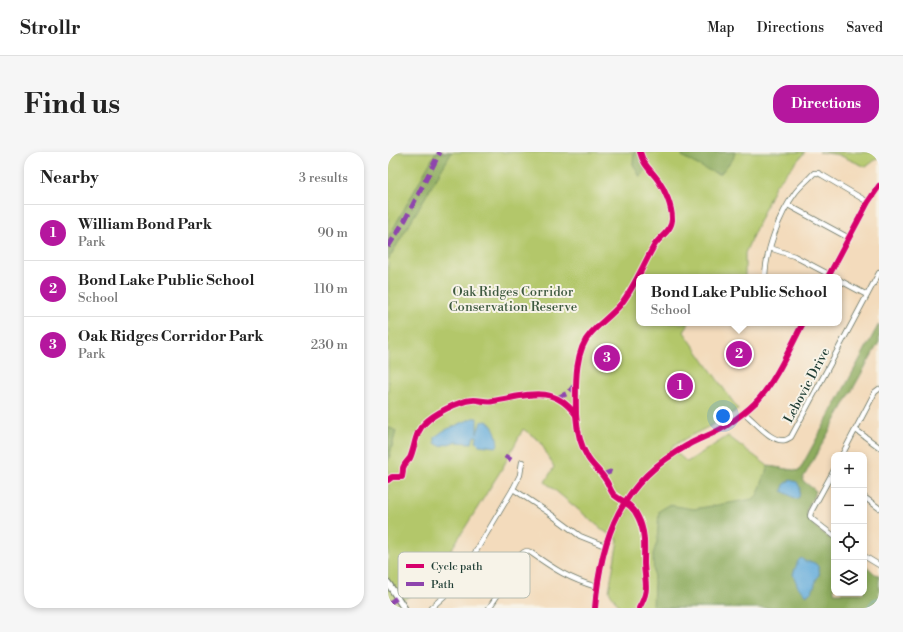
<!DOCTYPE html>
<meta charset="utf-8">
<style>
:root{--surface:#fff;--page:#f6f6f6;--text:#222;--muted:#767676;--line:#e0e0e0;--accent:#b5179e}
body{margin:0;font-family:"Libre Bodoni",serif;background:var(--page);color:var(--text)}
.controls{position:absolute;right:12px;bottom:12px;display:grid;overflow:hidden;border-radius:8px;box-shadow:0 2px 6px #0003}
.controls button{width:36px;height:36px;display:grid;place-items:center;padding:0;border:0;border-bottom:1px solid var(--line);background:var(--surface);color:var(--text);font:20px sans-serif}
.you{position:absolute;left:335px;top:264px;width:14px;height:14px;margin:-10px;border:3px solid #fff;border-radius:50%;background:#1a73e8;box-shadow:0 0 0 6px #1a73e833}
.badge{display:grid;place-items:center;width:26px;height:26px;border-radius:50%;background:var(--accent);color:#fff;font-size:13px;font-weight:700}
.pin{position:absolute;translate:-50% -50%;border:2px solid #fff;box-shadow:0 1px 4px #0006}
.popup{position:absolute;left:248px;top:122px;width:206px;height:52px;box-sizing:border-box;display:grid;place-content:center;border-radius:8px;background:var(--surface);filter:drop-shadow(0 1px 3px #0005);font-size:13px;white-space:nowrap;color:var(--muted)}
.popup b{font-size:15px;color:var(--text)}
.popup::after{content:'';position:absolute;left:50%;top:100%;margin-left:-8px;border:8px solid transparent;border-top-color:var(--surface)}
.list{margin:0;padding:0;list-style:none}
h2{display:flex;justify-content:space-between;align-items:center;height:52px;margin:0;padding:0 16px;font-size:17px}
h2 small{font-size:13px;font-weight:400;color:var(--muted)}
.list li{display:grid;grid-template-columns:26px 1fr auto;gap:12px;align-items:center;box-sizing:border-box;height:56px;padding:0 16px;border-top:1px solid var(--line)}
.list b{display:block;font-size:15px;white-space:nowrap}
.list p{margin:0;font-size:13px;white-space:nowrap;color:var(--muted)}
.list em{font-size:13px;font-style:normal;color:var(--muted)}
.icon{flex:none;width:22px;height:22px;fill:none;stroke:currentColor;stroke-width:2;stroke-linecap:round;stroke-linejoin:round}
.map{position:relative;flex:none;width:491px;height:456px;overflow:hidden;border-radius:16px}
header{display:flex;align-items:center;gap:24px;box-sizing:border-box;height:56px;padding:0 20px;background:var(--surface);border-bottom:1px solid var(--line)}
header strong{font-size:19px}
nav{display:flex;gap:22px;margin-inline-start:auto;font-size:14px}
.intro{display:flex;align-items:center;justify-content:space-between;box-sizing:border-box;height:96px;padding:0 24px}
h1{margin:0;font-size:28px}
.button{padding:10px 18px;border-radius:16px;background:var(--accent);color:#fff;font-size:14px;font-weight:700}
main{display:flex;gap:24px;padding:0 24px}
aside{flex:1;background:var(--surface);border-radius:16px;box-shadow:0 2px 6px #0003}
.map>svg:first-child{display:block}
</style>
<header>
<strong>Strollr</strong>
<nav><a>Map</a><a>Directions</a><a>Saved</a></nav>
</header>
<div class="intro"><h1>Find us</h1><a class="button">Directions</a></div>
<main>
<aside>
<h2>Nearby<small>3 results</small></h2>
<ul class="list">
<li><span class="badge">1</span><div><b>William Bond Park</b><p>Park</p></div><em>90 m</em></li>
<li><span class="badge">2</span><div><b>Bond Lake Public School</b><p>School</p></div><em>110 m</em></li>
<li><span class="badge">3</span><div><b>Oak Ridges Corridor Park</b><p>Park</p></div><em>230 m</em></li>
</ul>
</aside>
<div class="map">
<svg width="491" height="456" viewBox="0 0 491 456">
<rect width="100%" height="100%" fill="#f7f3e8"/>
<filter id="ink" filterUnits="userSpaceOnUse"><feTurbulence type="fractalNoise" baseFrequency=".025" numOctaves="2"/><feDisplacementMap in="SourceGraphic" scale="8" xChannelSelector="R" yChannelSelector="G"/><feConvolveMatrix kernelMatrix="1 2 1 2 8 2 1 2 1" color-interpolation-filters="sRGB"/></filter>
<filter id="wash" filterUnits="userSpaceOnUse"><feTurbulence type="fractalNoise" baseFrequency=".012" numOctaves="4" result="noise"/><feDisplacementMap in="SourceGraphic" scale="16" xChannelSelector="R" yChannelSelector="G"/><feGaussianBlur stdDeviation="0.9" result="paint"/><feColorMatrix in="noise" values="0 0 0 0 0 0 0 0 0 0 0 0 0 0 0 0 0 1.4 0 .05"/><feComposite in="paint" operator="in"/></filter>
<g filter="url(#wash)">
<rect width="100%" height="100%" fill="#f3dbbc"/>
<g fill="#b3c76a" stroke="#69824f">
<path d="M0,0H417L387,34L357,101V125H251V171H301L296,180L350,257C330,274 303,280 283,296L299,310L340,284L380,314L411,319L352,456H232L221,439L230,388L216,379L157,330L166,315L152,289L135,277L115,315L48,422L6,456H0Z"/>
<path d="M431,0H491V5L478,15L451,3Z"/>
</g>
<g fill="#8eac5e" stroke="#567449">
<path d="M48,0H64L0,108V86Z"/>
<path d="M246,0H257V5L261,13L252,25L245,12Z"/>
<path d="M295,0H347L345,7L332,22C324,21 301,9 294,4Z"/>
<path d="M491,172V190L414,328L428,339L418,359C421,373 435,381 446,389V441H476V412L487,422L491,423V456H265L266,430L265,402L269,390L271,359L281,353L306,357L365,347L370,342L380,314L411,319Z"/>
<path d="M0,275L8,279L0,310Z"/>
</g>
<g fill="#63acdb" stroke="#417488">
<path d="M85,266H89V281L93,270L99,269C107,275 109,283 110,293L108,295L91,293L88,290L89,284H86L84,291L67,290L52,294L47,291V285L55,279Z"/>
<path d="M402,328L409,330L412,336L411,345L408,347L394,339L396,333Z"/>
<path d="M413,406L418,410C426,408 433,414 431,423C429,429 429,423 428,429C426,435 426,439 419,443L410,435L405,422L410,409Z"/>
</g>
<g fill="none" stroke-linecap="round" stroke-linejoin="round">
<path stroke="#63acdb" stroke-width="1" d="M479,456L485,448L491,446"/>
</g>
</g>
<g filter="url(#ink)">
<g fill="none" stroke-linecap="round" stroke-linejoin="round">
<defs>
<g id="minor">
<path d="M400,53L461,86"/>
<path d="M382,96L406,104L446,125"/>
<path d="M377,125C378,98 391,63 407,41C412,34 420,28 426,21H430L434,23L480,50"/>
<path d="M451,128L479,143"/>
<path d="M356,261C366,268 383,291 397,288C399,288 401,286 403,285L491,121"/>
<path d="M468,278L491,295"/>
<path d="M454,303L487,240L491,237"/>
<path d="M446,318L423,360L422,364L424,367L446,384"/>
<path d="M125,337L161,361L192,384L217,394"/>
<path d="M476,345L491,356"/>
<path d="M476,404L491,413"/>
<path d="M43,456L64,437L72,426L125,337L132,323L134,310"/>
<path d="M101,456L115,435L133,403C136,399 138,398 142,400C166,417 181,427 209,435"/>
</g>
<g id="tertiary">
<path d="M440,125L480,50L491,34"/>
<path d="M207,456C213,383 233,330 300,293C312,286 326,282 338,274C348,267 358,260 367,251C385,234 403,194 415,171"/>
</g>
<path id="secondary" d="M0,431L16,456"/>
</defs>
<use href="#minor" stroke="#697464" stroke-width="6"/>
<use href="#tertiary" stroke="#697464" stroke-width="7"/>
<use href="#secondary" stroke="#697464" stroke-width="8"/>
<use href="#minor" stroke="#fff" stroke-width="4.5"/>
<use href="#tertiary" stroke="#fff" stroke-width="5.5"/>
<use href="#secondary" stroke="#fff" stroke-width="6"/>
<g stroke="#8e44ad" stroke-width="5" stroke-dasharray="10 5" stroke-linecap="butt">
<path d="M0,95L17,68L52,0"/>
<path d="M169,246L180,241L187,233"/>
<path d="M117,304L123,308"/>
<path d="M214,323L222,320L228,322"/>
<path d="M0,452L9,446"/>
</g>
<defs>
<g id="cycleway">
<path d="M440,125L480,50L491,34"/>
<path d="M0,328L4,325H14C15,321 15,319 15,316C16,312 20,309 22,306C27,295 27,280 36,272C45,262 71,249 84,248C91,247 98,251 105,249C138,244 164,231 188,263"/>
<path d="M207,456C213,383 233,330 300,293C312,286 326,282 338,274C348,267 358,260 367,251C385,234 403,194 415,171"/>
<path d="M251,456C262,437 257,432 256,412C256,395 258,381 250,365C245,353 235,350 226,343C222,339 221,332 217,327C212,319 205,314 200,306C192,293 189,278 188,263C188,238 185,200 203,181C212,171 224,163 233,152C247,134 255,113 266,94C271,85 284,79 284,67C284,54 277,38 270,28C262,17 256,14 252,0"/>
</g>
</defs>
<use href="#cycleway" stroke="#f7f3e8" stroke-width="8"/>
<use href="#cycleway" stroke="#d6006c" stroke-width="6"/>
</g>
</g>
<g text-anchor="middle" stroke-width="4" stroke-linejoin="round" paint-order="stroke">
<g font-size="13" fill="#3d593f" stroke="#f7f3e8">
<text x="125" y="144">Oak Ridges Corridor<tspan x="125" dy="15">Conservation Reserve</tspan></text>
</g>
<g font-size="13" fill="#1f3d34" stroke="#f7f3e8">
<text transform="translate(418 233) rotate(-62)" y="5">Lebovic Drive</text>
</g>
</g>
<rect x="10" y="400" width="132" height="46" rx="6" fill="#f7f3e8" stroke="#b6bcb2" stroke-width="1"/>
<rect x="18" y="412" width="18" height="4" fill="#d6006c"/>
<rect x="18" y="430" width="18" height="4" fill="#8e44ad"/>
<g font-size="11" fill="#1f3d34">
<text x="43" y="418">Cycle path</text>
<text x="43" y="436">Path</text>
</g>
</svg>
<div class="controls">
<button>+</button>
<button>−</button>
<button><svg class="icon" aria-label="locate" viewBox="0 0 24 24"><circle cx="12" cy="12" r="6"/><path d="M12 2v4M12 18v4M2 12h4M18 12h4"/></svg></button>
<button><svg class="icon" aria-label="layers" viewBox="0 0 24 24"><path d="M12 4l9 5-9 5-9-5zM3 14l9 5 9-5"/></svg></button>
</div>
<div class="you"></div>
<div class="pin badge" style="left:292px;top:234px">1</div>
<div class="pin badge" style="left:351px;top:202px">2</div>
<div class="popup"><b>Bond Lake Public School</b>School</div>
<div class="pin badge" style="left:219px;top:206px">3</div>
</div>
</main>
